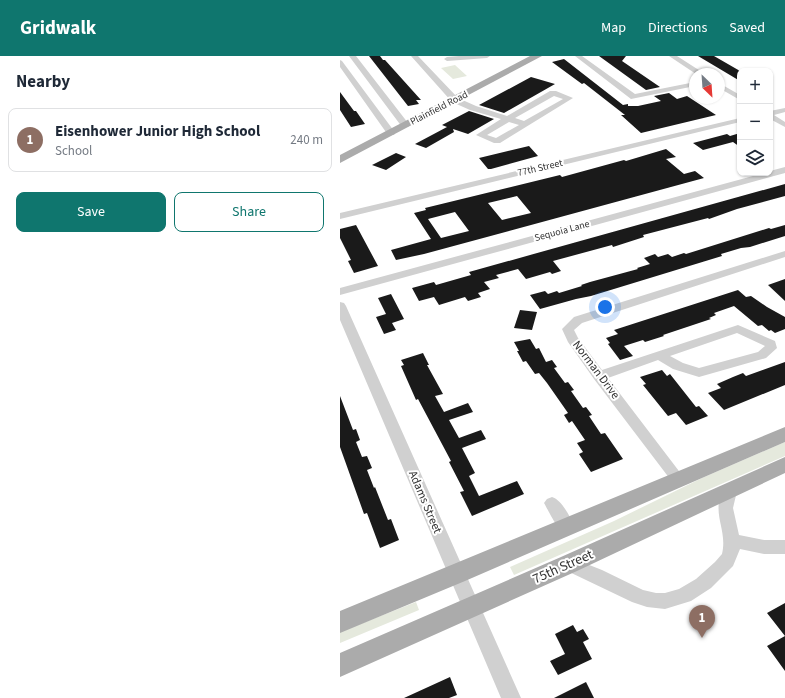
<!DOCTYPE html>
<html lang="en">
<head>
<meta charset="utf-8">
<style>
  :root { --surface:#fff; --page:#f2f2f3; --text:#1f2937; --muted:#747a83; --line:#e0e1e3; --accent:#0f766e }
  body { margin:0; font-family:"Source Sans 3",sans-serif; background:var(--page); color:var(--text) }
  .controls { position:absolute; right:12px; top:12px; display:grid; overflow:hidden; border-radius:8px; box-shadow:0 1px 3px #0004 }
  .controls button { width:36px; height:36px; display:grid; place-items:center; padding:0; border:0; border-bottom:1px solid var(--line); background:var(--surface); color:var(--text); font:20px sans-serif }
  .compass { position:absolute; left:349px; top:12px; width:36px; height:36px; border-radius:50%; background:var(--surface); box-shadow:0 1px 3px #0004; rotate:155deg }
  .you { position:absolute; left:265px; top:251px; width:14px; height:14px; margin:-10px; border:3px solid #fff; border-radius:50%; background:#1a73e8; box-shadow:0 0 0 6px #1a73e833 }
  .badge { display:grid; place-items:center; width:26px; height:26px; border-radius:50%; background:var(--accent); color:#fff; font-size:13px; font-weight:700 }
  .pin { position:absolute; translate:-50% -33px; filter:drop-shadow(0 1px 2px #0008) }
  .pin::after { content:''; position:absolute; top:21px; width:14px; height:12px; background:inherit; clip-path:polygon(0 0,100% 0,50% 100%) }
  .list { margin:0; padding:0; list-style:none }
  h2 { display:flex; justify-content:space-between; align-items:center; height:52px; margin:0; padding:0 16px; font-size:17px }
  h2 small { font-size:13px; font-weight:400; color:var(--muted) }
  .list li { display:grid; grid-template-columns:26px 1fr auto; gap:12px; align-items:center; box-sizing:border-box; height:64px; margin:0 8px 8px; padding:0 8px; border:1px solid var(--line); border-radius:8px }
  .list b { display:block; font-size:15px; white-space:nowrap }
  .list p { margin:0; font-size:13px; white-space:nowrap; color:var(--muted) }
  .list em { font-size:13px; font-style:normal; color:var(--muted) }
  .actions { display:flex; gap:8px; padding:12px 16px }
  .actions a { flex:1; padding:9px 0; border:1px solid var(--accent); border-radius:8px; text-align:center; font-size:14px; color:var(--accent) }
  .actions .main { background:var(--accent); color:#fff }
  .icon { flex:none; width:22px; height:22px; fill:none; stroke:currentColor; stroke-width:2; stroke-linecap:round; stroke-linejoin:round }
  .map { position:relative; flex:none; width:445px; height:642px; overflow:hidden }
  header { display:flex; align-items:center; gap:24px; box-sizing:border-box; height:56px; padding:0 20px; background:var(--accent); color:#fff }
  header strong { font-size:19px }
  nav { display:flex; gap:22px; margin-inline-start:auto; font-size:14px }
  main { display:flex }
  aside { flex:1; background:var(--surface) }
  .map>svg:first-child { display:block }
  .green { fill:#e5e9dd }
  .building { fill:#1a1a1a; fill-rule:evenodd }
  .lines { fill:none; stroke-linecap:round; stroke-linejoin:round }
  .minor { fill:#d0d0d0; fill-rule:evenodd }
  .major { fill:#ababab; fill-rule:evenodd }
  .labels { text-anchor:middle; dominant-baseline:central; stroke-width:4; stroke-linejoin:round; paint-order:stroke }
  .far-street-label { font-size:10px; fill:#333; stroke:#fff }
  .street-label { font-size:12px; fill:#333; stroke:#fff }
  .near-street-label { font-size:14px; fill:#333; stroke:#fff }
</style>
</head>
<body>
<header>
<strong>Gridwalk</strong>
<nav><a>Map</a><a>Directions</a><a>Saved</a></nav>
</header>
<main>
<aside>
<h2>Nearby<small></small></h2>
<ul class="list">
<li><span class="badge" style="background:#8d6e63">1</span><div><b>Eisenhower Junior High School</b><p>School</p></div><em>240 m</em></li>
</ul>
<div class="actions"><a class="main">Save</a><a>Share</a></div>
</aside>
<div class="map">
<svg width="445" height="642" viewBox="0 0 445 642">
  <rect width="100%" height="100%" fill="#fff"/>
  <path class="green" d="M115,9L127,20L113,23L101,12Z
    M445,386V400L174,519L170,511L274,465L362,422Z
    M76,546L79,554L0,587V576Z"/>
  <path class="building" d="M29,0H40L43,4H45L81,44H76L79,48L68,50Z
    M259,0H286L282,5L320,31L306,34Z
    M358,0H374L400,15V25Z
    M224,3L283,49L288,48V50H298L321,45L314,40L329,37L337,43L347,40L376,59L301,77L281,59H285L244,27L242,28L212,6Z
    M191,21L215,28L164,57L139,49Z
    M0,36L14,55H16L25,68L11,71L0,54Z
    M129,55L154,63L128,78L113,73L114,76L86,92L75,88L107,71L102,69Z
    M400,77V91L393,86L363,94L353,87L387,78L390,80Z
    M189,90L198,100L151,113H148L139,102Z
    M326,93L336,101L326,103L344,118L355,115L364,122L84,198L56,204L51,194L91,183L74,157L86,154L85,152L220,119L222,121L284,104L286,105ZM177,140L191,157L162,164L148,147ZM115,156L129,175L101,182L88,163Z
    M56,97L66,101L46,114L32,109Z
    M445,128V140L397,153L369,163L368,162L303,179L304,181L273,191L272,189L213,205L221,215L212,218L210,216L186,223L178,213L156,219L159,222L144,226L150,233L138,237L141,241L128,245L125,241L99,249L94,241L79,245L72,232L94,226L96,229L131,219L129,216Z
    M16,169L38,210L14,217L8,205L11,204L0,182V173Z
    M445,169V180L410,191L401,192L381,198L382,200L251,240L236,243L200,253L190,239L205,235L208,238L217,235L219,237L242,230L241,229L250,226L298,213L297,212L310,208L304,202L315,198L318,201L328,198L332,201L344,197L346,198L429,172L431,173Z
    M445,223V245L428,229Z
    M398,234L406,241L411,240L427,251L445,261V273L435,277L431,274L429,275L422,269L418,270L394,250L374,257L376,259L369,262L371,263L323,279L324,280L305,286L303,284L284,290L293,300L280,304L268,288L270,287L266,282L278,278L274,274Z
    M51,238L64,263L52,267L56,274L44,278L36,261L46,258L38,242Z
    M180,254L197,256L192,274L174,272Z
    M190,283L196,293L199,292L206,306L212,304L217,311L214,312L225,327L228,326L234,334L231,335L243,352L246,351L252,359L249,360L261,378L265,377L283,403L251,416L239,398L243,396L237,387L245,384L232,365L229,367L224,359L228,357L207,327L199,317L195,318L186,305L183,306L177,295H179L174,286Z
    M83,297L89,309H87L103,338L95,340L104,356L128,347L133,356L109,364L119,382L141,374L146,383L122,392L135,417L129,420L139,440L177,425L184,438L132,460L120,436L124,435L109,406L111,405L78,343L76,344L61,310L64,309L61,304Z
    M445,306V329L384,354L368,337L381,332L377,328L393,321L403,317L406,320Z
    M322,314L327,320L330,318L356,351L359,350L368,360L346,369L336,357L328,360L303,329L306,328L300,321Z
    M0,340L13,374L16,373L20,384L16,386L22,401L27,400L32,412L27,414L34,432L35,431L48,464L51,463L59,484L40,492L27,457L24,458L0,391Z
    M445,547V615L427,590L445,580L427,557Z
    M233,569L237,576L243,573L249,583L243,586L252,603L218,619L210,605L225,598L215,578Z
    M110,621L117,639L109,642H64Z
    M246,626L254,642H214Z"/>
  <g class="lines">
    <path class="minor" d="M9,0H16L68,67L69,69L68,71H62Z
      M71,0H78L118,42L136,50L167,60L210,35H216L233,42L160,87H154L136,79L161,63L130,54L112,46ZM214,40L223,43L184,65L175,62ZM169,66L179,69L156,82L147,79Z
      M119,0H150L147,2L107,5L104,3L107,1Z
      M235,0H242L295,38L355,26V30L291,43Z
      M329,0H337L365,18H356Z
      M0,4L2,5L54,75L55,77L54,79H48L0,11Z
      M379,27L400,39V44L379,32Z
      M445,52V56L434,59L445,66V71L430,63V55Z
      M400,62V66L0,163V157Z
      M445,111V117L0,239V232L424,117H430V115Z
      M445,195V201L242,267L234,274L238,282L262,314L398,269L435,285L437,292L426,302L359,321L333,313L318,304L268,322L345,423L343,427L338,429L333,427L254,323L228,286L222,273L234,261ZM397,277L425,290L418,296L359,312L343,307L330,300Z
      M0,246L4,247L6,250L181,642H161L0,264Z
      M389,429L394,431L397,435L393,452L399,479L424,484H445V498H424L400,493L393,510L371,532L351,545L325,553L307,551L292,546L223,513L221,508L223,503L229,501L262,514L303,534L316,537H325L339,533L356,523L375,506L382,498C388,472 370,458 384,431Z
      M212,441C222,444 230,461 235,471L233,476C231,476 228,478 226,478C219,477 208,454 204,447L207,443Z"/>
    <path class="major" d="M190,0H202L0,107V99Z
      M445,371V386L125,525L0,577V555Z
      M445,401V417L237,515L0,621V597L221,501Z"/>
  </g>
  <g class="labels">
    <g class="far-street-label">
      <text transform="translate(99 52) rotate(-27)">Plainfield Road</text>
      <text transform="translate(200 112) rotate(-13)">77th Street</text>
      <text transform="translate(222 175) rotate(-15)">Sequoia Lane</text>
    </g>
    <g class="street-label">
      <text transform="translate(256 314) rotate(53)">Norman Drive</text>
      <text transform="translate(85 446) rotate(67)">Adams Street</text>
    </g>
    <g class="near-street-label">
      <text transform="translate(223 511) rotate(-24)">75th Street</text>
    </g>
  </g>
</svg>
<div class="controls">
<button>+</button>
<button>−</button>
<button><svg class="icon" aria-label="layers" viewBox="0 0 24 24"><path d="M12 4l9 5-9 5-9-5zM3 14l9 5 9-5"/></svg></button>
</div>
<svg class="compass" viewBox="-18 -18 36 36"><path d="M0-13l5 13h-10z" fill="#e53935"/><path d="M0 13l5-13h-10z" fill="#747a83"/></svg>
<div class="you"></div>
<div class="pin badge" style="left:362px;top:582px;background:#8d6e63">1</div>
</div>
</main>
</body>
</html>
